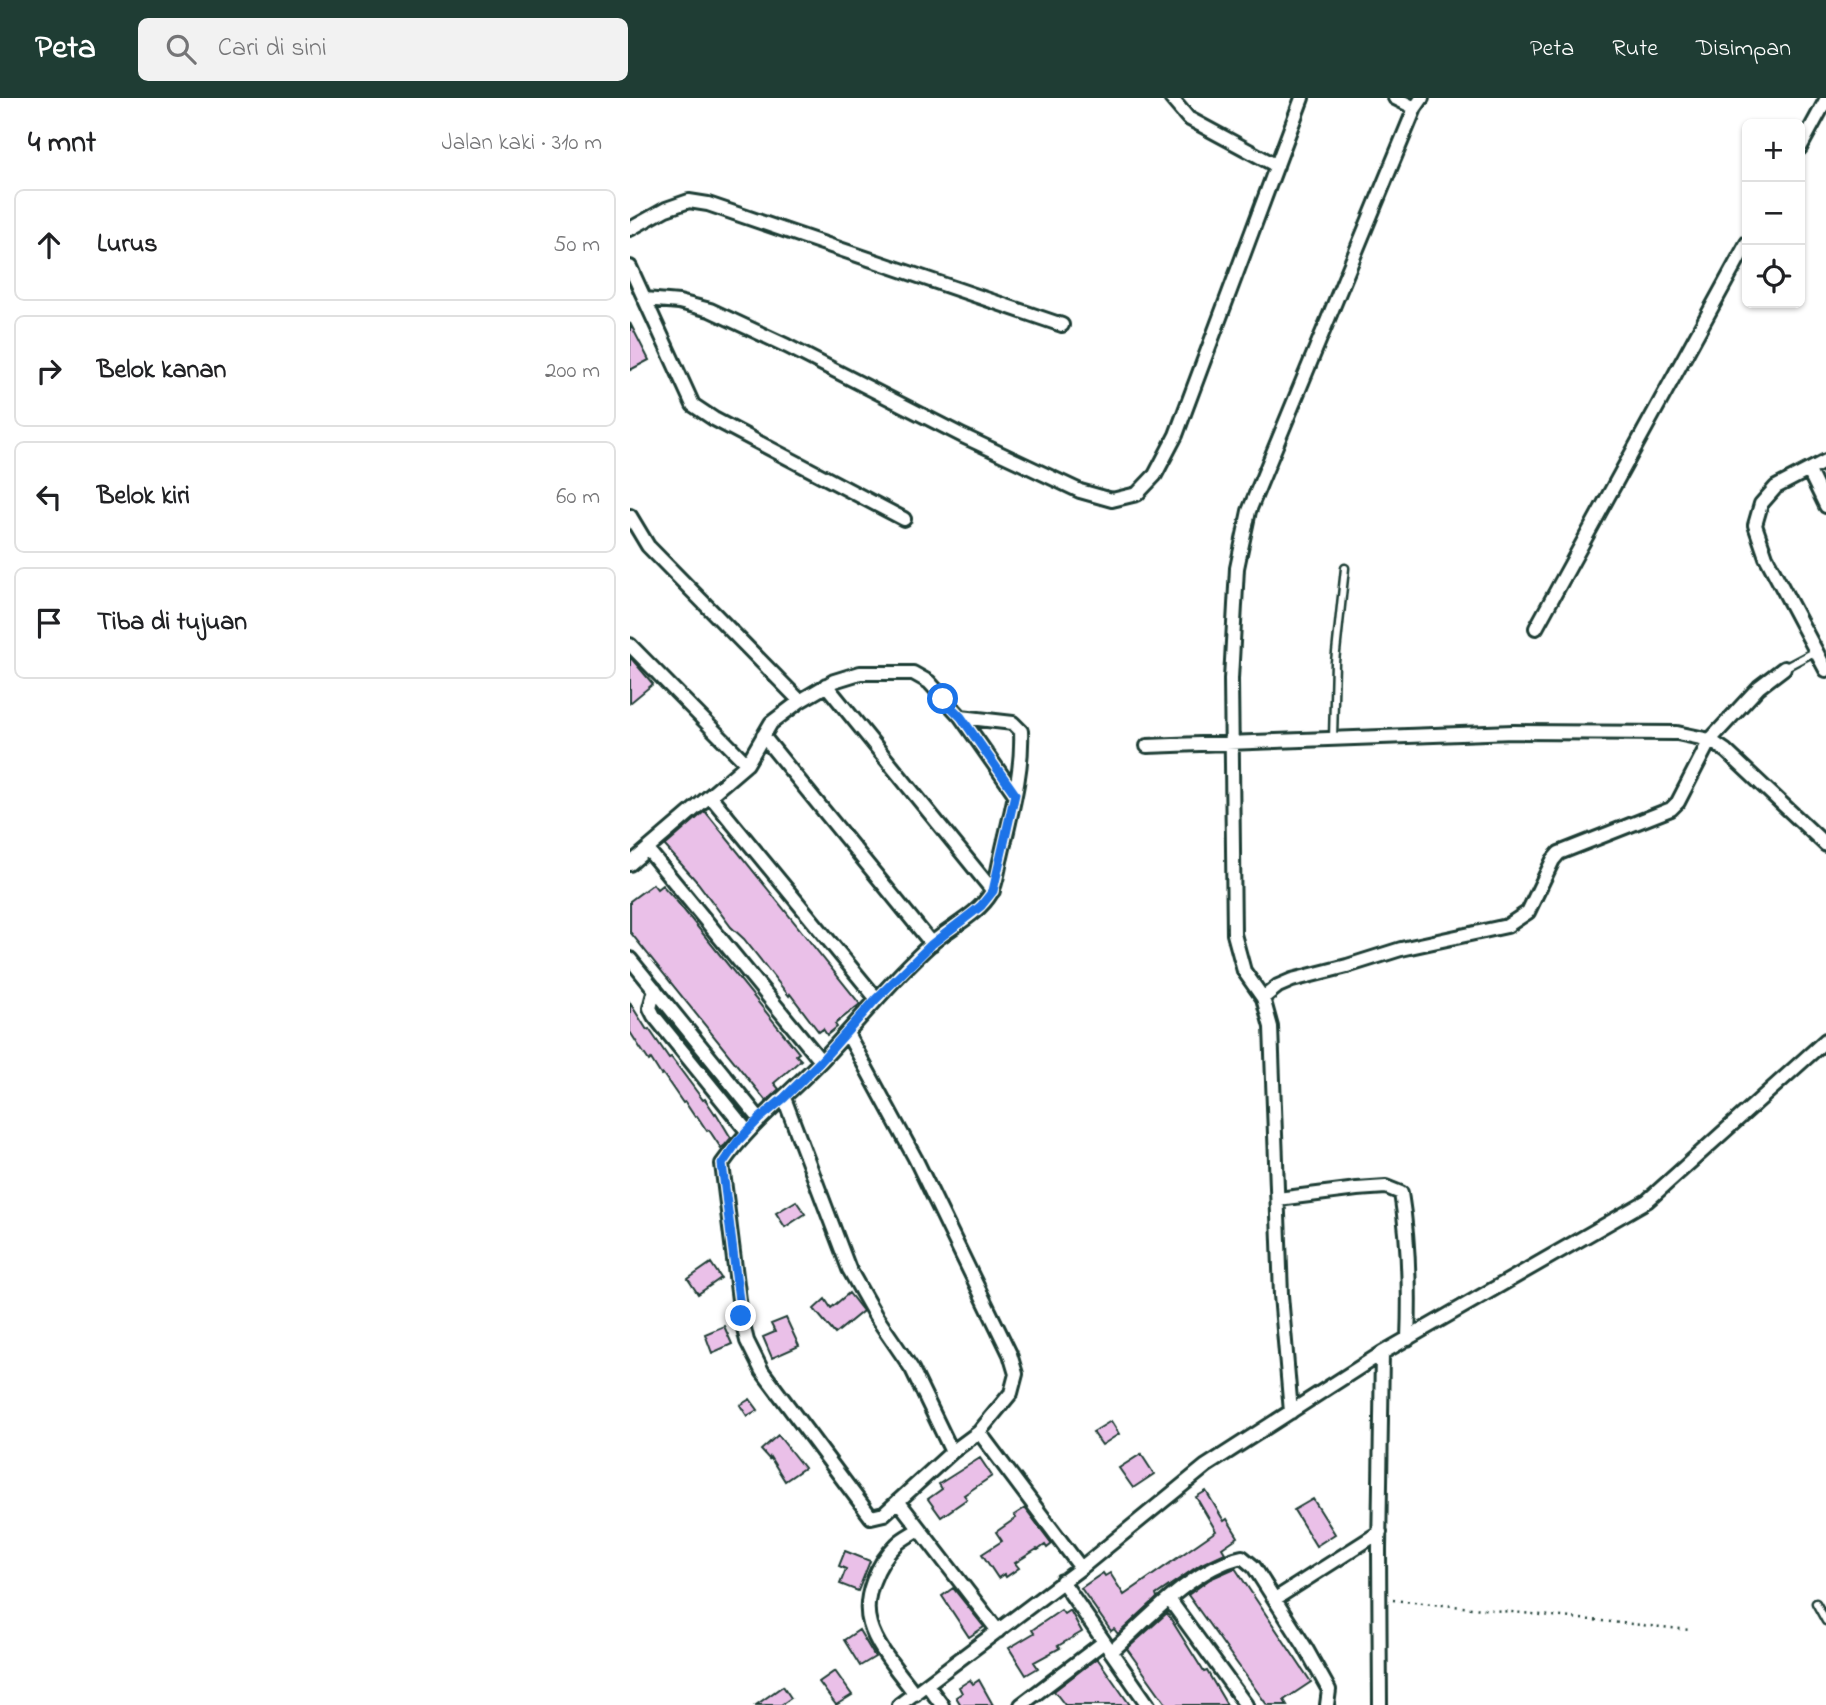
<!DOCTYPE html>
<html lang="id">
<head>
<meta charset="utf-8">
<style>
  :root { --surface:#fff; --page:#f2f2f2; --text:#202124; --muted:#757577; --line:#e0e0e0; --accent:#1f3d34 }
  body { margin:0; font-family:"Indie Flower",sans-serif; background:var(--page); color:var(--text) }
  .controls { position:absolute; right:21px; top:21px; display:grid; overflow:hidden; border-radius:10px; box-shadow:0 2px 5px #0004 }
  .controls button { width:63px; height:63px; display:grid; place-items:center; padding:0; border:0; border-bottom:2px solid var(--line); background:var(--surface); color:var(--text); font:35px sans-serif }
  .stop { position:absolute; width:21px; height:21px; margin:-16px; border:5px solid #1a73e8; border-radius:50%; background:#fff }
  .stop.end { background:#1a73e8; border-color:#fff; box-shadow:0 2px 7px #0008 }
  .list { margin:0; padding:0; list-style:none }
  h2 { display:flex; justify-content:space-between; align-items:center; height:91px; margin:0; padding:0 28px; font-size:30px }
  h2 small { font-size:23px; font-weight:400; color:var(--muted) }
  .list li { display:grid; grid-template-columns:46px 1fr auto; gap:21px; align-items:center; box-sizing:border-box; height:112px; margin:0 14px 14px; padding:0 14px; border:2px solid var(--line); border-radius:10px }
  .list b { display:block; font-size:26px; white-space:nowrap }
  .list em { font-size:23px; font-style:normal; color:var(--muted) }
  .icon { flex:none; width:38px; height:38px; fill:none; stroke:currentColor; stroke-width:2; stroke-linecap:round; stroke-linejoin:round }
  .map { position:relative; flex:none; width:1196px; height:1607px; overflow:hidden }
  header { display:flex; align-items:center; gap:42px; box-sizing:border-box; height:98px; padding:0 35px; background:var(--accent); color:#fff }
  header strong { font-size:33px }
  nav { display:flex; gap:38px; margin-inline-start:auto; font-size:24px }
  .search { width:490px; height:63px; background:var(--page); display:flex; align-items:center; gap:18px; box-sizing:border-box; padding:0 24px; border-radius:10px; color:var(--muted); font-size:26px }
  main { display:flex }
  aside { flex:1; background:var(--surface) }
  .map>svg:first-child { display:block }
  .building { fill:#eac0e8; stroke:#1f3d34; stroke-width:2 }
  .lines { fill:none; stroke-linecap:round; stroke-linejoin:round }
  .service-casing { stroke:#1f3d34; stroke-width:11 }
  .minor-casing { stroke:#1f3d34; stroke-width:18 }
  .path { stroke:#1f3d34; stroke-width:2.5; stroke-dasharray:2 5; stroke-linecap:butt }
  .service { stroke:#fff; stroke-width:6 }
  .minor { stroke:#fff; stroke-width:12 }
  .route { stroke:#1a73e8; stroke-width:9 }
</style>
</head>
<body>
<header>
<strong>Peta</strong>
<div class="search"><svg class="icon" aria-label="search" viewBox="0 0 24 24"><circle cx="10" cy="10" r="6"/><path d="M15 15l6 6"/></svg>Cari di sini</div>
<nav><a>Peta</a><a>Rute</a><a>Disimpan</a></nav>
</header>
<main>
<aside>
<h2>4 mnt<small>Jalan kaki · 310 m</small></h2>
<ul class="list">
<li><svg class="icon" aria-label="ahead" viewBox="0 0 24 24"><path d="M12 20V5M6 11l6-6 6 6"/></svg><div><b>Lurus</b></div><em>50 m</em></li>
<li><svg class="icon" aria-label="right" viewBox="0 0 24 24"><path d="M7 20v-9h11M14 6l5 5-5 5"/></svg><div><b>Belok kanan</b></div><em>200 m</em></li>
<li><svg class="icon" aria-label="left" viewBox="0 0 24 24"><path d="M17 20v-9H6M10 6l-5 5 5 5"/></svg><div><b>Belok kiri</b></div><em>60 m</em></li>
<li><svg class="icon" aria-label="arrive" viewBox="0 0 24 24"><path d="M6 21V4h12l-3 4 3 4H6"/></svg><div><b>Tiba di tujuan</b></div></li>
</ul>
</aside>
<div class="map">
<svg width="1196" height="1607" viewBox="0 0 1196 1607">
  <rect width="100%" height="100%" fill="#fff"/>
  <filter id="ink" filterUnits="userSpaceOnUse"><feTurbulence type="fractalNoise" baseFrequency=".0143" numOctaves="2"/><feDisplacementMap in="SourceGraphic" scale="14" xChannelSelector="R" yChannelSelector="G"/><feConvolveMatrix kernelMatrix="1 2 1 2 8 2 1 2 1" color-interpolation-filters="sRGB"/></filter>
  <g filter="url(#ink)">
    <path class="building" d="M0,225L19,262L0,272Z
      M0,559L23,586L0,605Z
      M75,713L230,906L205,926L207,929L197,937L193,931L189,934L160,896L159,898L114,841L101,829L68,785L35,748Z
      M23,786L27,791L32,787L45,801L169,955L166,957L171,962L144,985L149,991L136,1003L0,834V803Z
      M0,905L17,932L19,931L39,960L41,959L73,1002L75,1001L85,1016L86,1015L101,1040L95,1047L91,1050L79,1032L77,1033L67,1018L65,1019L55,1004L53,1005L33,976L31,977L21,961L19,963L9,948L0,934Z
      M166,1103L175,1116L155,1129L146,1115Z
      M81,1165L91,1180L68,1196L58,1181Z
      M219,1195L233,1213L205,1236L184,1211L195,1201L201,1210Z
      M156,1220L169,1248L142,1260L133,1239L145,1234L141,1226Z
      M94,1228L102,1246L82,1255L75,1236Z
      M120,1301L128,1312L117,1318L110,1307Z
      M481,1323L489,1336L472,1347L463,1334Z
      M148,1337L174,1370L155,1383L140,1359L139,1361L131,1352Z
      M511,1356L524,1376L503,1390L489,1370Z
      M350,1360L362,1378L334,1397L337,1401L311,1419L298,1401L312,1391L309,1386Z
      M576,1393L594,1423L597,1421L608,1439L592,1450L595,1455L571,1466L526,1497L527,1500L488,1536L484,1531L481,1533L451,1490L473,1475L475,1478L480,1475L494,1497L586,1433L566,1399Z
      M683,1401L705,1436L686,1448L664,1412Z
      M395,1410L422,1446L417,1450L415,1447L408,1452L407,1451L385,1465L389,1470L376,1479L374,1476L368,1480L352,1456L372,1443L366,1434L386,1420L384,1417Z
      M215,1453L240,1463L228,1493L210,1486L216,1471L209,1468Z
      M605,1470L681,1584L654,1602L657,1607H637L558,1497L580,1481Z
      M323,1490L354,1529L339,1539L312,1498Z
      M431,1512L434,1516L440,1512L452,1534L428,1548L430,1550L404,1564L408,1570L396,1577L379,1550L404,1535L402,1532Z
      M537,1515L574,1574L577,1573L597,1607H537L497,1551Z
      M229,1532L245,1559L230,1568L214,1542Z
      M467,1560L486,1587L500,1607H435L424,1593Z
      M205,1573L222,1597L206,1607L189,1584Z
      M340,1582L343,1586L349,1582L363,1607H331L326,1599L332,1595L329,1589Z
      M153,1588L161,1600L151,1607H126Z"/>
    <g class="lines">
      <g class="service-casing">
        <path id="service" d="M1154,570L1186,553
          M703,640L705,564L715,470
          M1186,1505L1196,1523"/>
      </g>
      <g class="minor-casing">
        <path id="minor" d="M541,0L558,20L647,68
          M765,0L785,10
          M1170,50L1196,2
          M0,131L36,111L59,103L78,106L432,227
          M0,169L63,307L84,321L274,421
          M15,201L49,204L80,212L157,248L333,338L450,393L482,402L507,396L525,377L546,337L672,0
          M1196,363L1146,389L1131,406L1125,427L1136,459L1196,572
          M1179,373L1196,408
          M0,418L18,448L170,603
          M906,530L1117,145
          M0,547L117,666
          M196,587L363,793
          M331,619L385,696
          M133,638L302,846
          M517,648L883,634L1047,635L1080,642L1096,653L1196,747
          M81,699L246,900
          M18,752L191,963
          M0,766L117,666L141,625L170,603L204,583L230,575H283L299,584L331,619L383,625L391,633C393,675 380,718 371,759C368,770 367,785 361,795C348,817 320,829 301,846C261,882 228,924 191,963C157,998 120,1026 92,1066L111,1218L117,1243L132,1273L241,1419L254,1416L322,1354L349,1334L381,1295L386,1276L380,1256L285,1060L217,935
          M0,861L129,1020
          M25,891L20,910L24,918L117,1033
          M633,900L648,888L662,882L717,868L771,851L877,828L898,814L923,762L929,755L1041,711L1048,704L1080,642L1129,589L1154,570
          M154,1000L219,1171L245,1217L282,1271L322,1354
          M648,1101L727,1091L756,1089L771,1095C779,1144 780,1191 778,1241
          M661,1314L651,1197L641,929L633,900L614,873L604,836L601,581L607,470L619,413L785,10L792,0
          M349,1334L451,1470
          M268,1403L368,1533
          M432,1483L518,1607
          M539,1501L616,1607
          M645,1501L750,1434
          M481,1554C518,1521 563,1470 612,1459L624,1469L675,1549L699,1592L697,1607
          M297,1587L312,1607
          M285,1596C270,1575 247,1551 240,1526C232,1500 247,1465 267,1446C273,1440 282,1436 289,1431
          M269,1607L451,1470L576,1368L752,1255L1017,1103L1196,942
          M391,1607L474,1544
          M750,1607L749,1452L752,1255"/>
      </g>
      <path class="path" d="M763,1502L1061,1532"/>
      <use href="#service" class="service"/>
      <use href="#minor" class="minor"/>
    </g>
  </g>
  <g class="lines" filter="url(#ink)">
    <path class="route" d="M111,1218L92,1066L108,1043L130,1020L154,1000L191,963L246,901L302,846L351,808L363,793L385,696L331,619L313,601"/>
  </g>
</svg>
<div class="controls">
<button>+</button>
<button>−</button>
<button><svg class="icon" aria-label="locate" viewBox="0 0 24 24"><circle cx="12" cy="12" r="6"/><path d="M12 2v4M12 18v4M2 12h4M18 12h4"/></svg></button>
</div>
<div class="stop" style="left:313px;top:601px"></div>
<div class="stop end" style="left:111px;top:1218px"></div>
</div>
</main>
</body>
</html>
